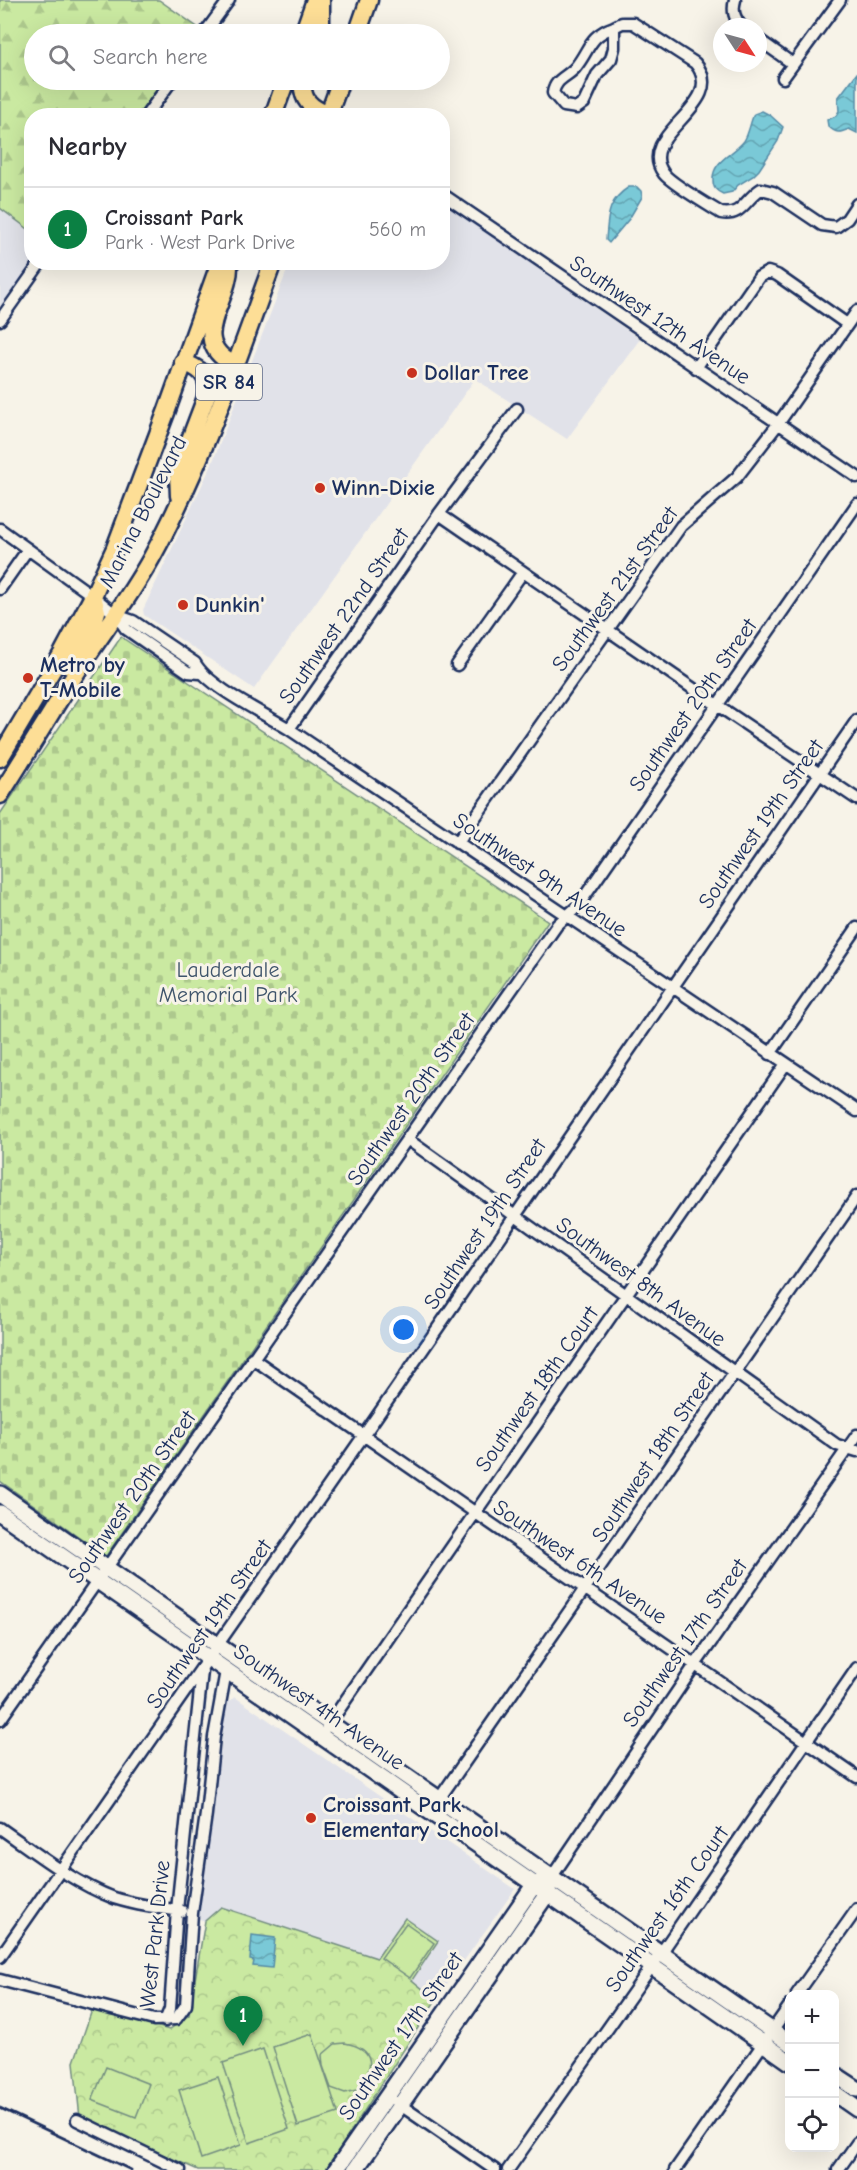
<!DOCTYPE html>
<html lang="en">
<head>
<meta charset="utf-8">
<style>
  :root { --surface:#fff; --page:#f7f7f7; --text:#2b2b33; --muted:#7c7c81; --line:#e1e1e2; --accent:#0b8043 }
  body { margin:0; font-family:"Comic Neue",sans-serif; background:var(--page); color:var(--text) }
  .controls { position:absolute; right:18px; bottom:18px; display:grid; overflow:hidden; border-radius:12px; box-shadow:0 6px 24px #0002 }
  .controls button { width:54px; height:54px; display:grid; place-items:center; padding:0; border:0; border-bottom:2px solid var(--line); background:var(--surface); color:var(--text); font:30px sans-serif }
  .compass { position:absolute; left:713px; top:18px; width:54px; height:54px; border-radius:50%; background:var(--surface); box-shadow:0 6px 24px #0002; rotate:126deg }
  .you { position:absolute; left:404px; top:1330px; width:21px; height:21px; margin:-15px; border:4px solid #fff; border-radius:50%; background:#1a73e8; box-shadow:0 0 0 9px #1a73e833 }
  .badge { display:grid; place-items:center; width:39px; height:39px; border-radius:50%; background:var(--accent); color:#fff; font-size:20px; font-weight:700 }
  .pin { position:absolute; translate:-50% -50px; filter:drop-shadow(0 2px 3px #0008) }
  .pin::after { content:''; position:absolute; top:32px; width:21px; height:18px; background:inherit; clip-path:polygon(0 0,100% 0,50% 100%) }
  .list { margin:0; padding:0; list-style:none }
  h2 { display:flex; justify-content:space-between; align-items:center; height:78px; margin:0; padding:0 24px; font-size:26px }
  h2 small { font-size:20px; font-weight:400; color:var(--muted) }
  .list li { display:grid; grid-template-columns:39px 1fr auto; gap:18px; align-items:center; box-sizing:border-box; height:84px; padding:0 24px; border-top:2px solid var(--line) }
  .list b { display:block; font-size:22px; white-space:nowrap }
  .list p { margin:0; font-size:20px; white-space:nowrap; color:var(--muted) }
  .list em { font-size:20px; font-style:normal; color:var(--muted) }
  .icon { flex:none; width:33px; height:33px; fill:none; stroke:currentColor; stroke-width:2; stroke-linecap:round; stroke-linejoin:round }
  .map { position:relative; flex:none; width:857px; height:2170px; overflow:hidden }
  .search { position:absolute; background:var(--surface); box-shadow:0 6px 24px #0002; left:24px; top:24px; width:426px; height:66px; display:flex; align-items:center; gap:15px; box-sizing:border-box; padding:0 21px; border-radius:33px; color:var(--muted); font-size:22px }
  .panel { position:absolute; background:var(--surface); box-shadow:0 6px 24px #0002; left:24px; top:108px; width:426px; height:162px; border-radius:24px }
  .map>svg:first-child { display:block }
  .built { fill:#e1e2e9 }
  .forest { fill:url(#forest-firs); stroke:#728c80; stroke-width:1.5 }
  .cemetery { fill:url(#cemetery-stones); stroke:#728c80; stroke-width:1.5 }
  .park { fill:url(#park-crowns); stroke:#728c80; stroke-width:1.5 }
  .pitch { fill:#cae9a1; stroke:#728c80; stroke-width:1.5 }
  .water { fill:url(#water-waves); stroke:#548ba7; stroke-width:1.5 }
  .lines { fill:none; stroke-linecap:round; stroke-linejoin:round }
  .minor-casing { stroke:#1b2f5e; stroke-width:15 }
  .secondary-casing { stroke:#1b2f5e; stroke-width:20 }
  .primary-casing { stroke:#1b2f5e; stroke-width:21 }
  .minor { stroke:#f7f3e8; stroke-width:10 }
  .secondary { stroke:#f7f3e8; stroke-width:15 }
  .primary { stroke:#fdde96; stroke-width:16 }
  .rail { stroke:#1b2f5e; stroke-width:3 }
  .poi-dot { fill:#c8321e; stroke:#f7f3e8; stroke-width:2 }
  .labels { text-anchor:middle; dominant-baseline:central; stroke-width:6; stroke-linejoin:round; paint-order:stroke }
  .shield { fill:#f7f3e8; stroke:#5d6a87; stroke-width:1.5 }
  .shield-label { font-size:21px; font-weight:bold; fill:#1b2f5e }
  .street-label { font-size:22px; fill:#1b2f5e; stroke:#f7f3e8 }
  .poi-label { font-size:22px; font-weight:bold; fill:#1b2f5e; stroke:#f7f3e8; text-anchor:start }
  .park-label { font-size:22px; fill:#3e546b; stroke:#f7f3e8 }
</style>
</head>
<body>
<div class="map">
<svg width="857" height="2170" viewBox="0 0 857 2170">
  <defs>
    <pattern id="forest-firs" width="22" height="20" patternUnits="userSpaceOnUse" patternTransform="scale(1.5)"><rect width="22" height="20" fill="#cae9a1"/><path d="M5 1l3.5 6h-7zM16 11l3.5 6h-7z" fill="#adc88d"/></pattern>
    <pattern id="cemetery-stones" width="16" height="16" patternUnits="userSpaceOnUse" patternTransform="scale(1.5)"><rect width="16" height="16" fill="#cae9a1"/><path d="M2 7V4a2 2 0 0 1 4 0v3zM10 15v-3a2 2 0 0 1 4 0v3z" fill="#adc88d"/></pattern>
    <pattern id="park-crowns" width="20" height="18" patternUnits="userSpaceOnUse" patternTransform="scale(1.5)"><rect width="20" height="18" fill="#cae9a1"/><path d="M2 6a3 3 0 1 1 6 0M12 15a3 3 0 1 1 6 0" fill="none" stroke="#adc88d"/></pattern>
    <pattern id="water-waves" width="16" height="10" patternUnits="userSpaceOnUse" patternTransform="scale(1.5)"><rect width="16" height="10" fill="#7ac9d7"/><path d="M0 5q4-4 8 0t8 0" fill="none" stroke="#63a4b2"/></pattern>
  </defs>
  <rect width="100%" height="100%" fill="#f7f3e8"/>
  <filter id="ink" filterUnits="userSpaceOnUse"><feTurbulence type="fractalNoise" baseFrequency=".0167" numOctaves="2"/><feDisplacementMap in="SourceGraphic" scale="12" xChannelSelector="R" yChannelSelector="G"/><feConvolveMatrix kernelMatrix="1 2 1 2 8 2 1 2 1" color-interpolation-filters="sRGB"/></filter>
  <g filter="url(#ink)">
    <path class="built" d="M443,203L640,339L567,439L475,379L254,689L144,615L143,610L211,466L290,263L442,262Z
      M0,208L31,231L32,263L0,307Z
      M235,1697L515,1889L436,2000L411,1980L405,1919L377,1958L221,1907L205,1921L197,1918L227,1703Z"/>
    <path class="forest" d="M0,0H159L200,29L196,34H34V80H164L138,115L32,116L31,231L0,208Z"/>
    <path class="cemetery" d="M121,637L548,921L106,1556L0,1481V814Z"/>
    <path class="park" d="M221,1907L377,1958L405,1918L438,1941L412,1980L436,2000L326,2170H198L80,2118L74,2062L93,2007L169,2030L189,2015L205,1921Z"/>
    <path class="pitch" d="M406,1923L434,1943L410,1978L381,1958Z
      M312,2034L338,2113L298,2126L273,2047Z
      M345,2043C377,2049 373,2067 360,2089L345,2093L331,2088L323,2066L322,2055L335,2044Z
      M263,2049L289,2129L249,2143L223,2063Z
      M106,2067L149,2084L136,2117L92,2100Z
      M218,2077L241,2145L201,2159L179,2090Z"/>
    <path class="water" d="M857,73V133L849,129C840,133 836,134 828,126L827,120L836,116L839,111L838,98Z
      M762,111L770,115L783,127L778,141L759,170L753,176L738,185L732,192L723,194C716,191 713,188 713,180C712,161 734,154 744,141C749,133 750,123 754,114Z
      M629,187H637L641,191L642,197L629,219L609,243L606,240C608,216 607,201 629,187Z
      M252,1935L275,1938L272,1968L253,1966L254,1961L250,1960Z"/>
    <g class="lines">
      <g class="minor-casing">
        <path id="minor" d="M735,0C732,11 734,18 742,27
          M614,27L622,23H633L695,63C731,105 633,134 664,174C672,184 708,205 721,213C742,217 745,199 761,189L773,192L822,225L836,227L847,219L857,204
          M614,27V48L611,59L597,75L584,103L577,108L564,106L553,93C555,79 567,77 575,68C590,50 588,36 614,27Z
          M204,34L229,0
          M758,39L793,64
          M783,78L840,0
          M146,116L172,80
          M442,194L857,477
          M0,320L41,262
          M696,368L759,277L768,272L777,275L847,324
          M439,514L717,705L857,799
          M0,529L93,596L116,615L126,629L188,672L200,673
          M0,589L28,549
          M116,615L133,621L195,663C208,687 265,714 289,729L857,1111
          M457,665L523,572
          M289,729L439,514L517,409
          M457,843L681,526L737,477L778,424L857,311
          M770,1054L857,928
          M407,1139L837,1445L857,1451
          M252,1358L857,1777
          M0,1720L557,925L578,906L857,504
          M327,1727L785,1065
          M439,1799L857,1196
          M0,1828C36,1853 72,1882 114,1898C136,1905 159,1908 182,1911
          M551,1878L695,1665L857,1435
          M0,1957L364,1435L857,720
          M0,1980L154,2020L176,2019L186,2005L192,1913L206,1814L214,1737L226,1671
          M797,1994L857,1909
          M165,2021L170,2009L177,1910L202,1671
          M396,2102L495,2170
          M77,2120L180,2170
          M508,2170L661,1953L857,1668
          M675,2170L790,2005
          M838,2170L857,2143"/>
      </g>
      <g class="secondary-casing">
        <path id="secondary" d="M0,1494L790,2043
          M0,1513L790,2062
          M834,2074L857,2089
          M834,2093L857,2109
          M336,2170L534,1885L543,1881
          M355,2170L547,1894L549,1885"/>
      </g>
      <g class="primary-casing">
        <path id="primary" d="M303,34L315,0
          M317,34L321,24V0
          M357,34L369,0
          M303,80C301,100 310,107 328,115
          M273,116L286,80
          M328,116L341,80
          M229,262C232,301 184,340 235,365
          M179,496L178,471L208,392C208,374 199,368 183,362
          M69,666L95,618L97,612L93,596
          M0,758L63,652L93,596L115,548L167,410L220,262
          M0,795C28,752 54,707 82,664C106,628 131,595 152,557C202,465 237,361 273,262"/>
      </g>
      <use href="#minor" class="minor"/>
      <use href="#secondary" class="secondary"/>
      <use href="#primary" class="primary"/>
      <path class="rail" d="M0,2108L131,2170"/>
    </g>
  </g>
  <g class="poi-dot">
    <circle cx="412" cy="373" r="6"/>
    <circle cx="320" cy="488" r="6"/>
    <circle cx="183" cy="605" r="6"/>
    <circle cx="28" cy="678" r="6"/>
    <circle cx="311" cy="1818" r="6"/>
  </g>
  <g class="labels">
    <rect class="shield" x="196" y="364" width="66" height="36" rx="4.5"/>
    <g class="shield-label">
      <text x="229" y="382">SR 84</text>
    </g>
    <g class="street-label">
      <text transform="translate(660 320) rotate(34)">Southwest 12th Avenue</text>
      <text transform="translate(143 512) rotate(-63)">Marina Boulevard</text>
      <text transform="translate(615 589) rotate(-54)">Southwest 21st Street</text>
      <text transform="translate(344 616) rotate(-55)">Southwest 22nd Street</text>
      <text transform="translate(693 705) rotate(-55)">Southwest 20th Street</text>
      <text transform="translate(761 824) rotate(-55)">Southwest 19th Street</text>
      <text transform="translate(540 875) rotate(34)">Southwest 9th Avenue</text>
      <text transform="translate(411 1099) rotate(-55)">Southwest 20th Street</text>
      <text transform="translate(485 1224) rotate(-56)">Southwest 19th Street</text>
      <text transform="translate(641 1282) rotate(36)">Southwest 8th Avenue</text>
      <text transform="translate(537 1389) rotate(-55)">Southwest 18th Court</text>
      <text transform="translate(653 1457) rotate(-56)">Southwest 18th Street</text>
      <text transform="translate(132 1497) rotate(-55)">Southwest 20th Street</text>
      <text transform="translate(580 1562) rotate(34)">Southwest 6th Avenue</text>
      <text transform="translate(209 1624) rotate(-55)">Southwest 19th Street</text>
      <text transform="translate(685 1643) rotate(-55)">Southwest 17th Street</text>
      <text transform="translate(319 1707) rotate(35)">Southwest 4th Avenue</text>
      <text transform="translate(667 1909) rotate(-55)">Southwest 16th Court</text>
      <text transform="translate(155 1934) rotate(-84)">West Park Drive</text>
      <text transform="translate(401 2036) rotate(-55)">Southwest 17th Street</text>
    </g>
    <g class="poi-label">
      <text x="424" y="373">Dollar Tree</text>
      <text x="332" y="488">Winn-Dixie</text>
      <text x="195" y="605">Dunkin'</text>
      <text x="40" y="665">Metro by<tspan x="40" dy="25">T-Mobile</tspan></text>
      <text x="323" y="1805">Croissant Park<tspan x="323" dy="25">Elementary School</tspan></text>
    </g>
    <g class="park-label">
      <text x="228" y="970">Lauderdale<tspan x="228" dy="25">Memorial Park</tspan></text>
    </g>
  </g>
</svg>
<div class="controls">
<button>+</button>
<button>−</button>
<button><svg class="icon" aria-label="locate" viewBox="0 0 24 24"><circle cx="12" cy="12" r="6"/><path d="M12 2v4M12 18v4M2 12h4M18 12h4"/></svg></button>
</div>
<svg class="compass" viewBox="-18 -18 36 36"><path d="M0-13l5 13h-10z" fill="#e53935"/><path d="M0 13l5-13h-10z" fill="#7c7c81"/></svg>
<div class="you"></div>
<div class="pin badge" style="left:243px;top:2046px">1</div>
<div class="search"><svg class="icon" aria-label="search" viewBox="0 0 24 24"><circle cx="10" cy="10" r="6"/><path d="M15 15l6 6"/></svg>Search here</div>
<section class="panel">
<h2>Nearby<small></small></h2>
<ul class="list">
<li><span class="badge">1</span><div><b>Croissant Park</b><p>Park · West Park Drive</p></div><em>560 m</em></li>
</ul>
</section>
</div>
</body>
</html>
